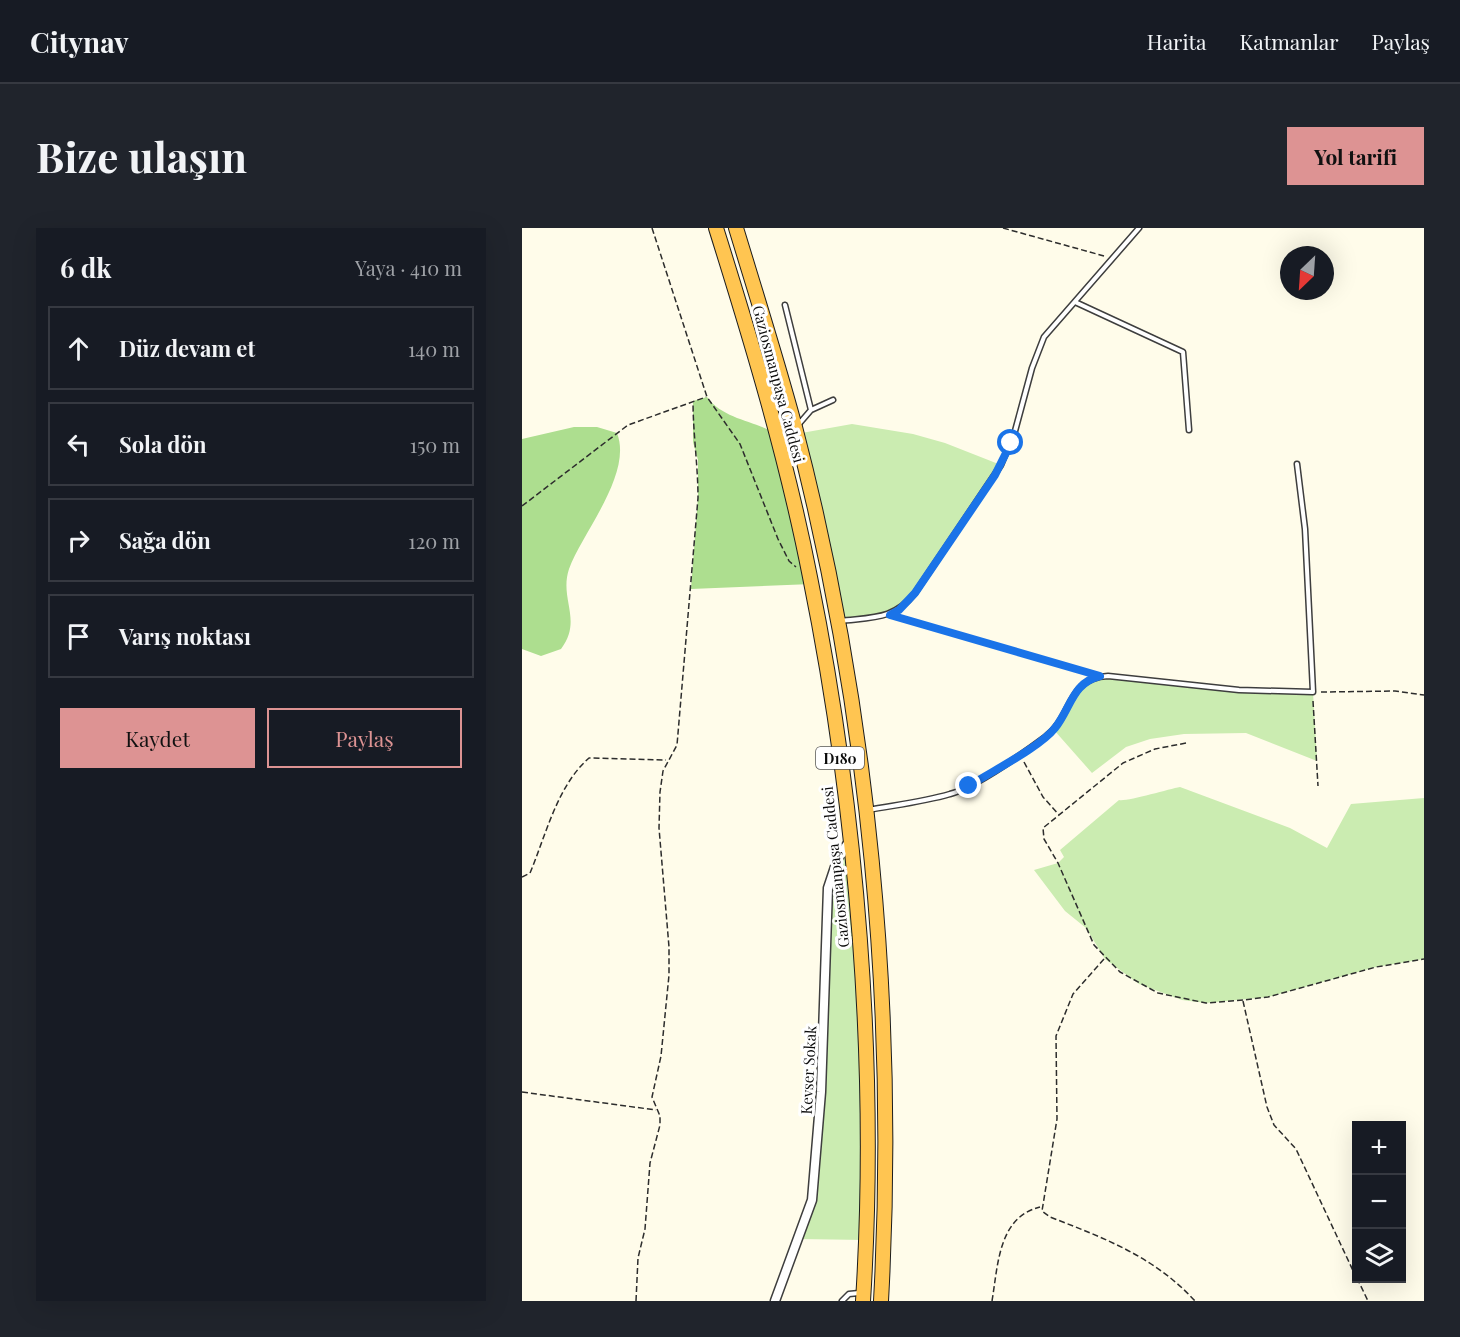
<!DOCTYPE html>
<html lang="tr">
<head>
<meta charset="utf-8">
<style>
  :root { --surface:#171b24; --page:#20242c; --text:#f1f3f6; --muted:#9ea1a6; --line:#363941; --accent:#dd9393 }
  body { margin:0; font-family:"Playfair Display",serif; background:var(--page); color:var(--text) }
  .controls { position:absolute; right:18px; bottom:18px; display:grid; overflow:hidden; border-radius:0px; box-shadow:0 6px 24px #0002 }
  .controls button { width:54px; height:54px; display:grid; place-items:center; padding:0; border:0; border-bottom:2px solid var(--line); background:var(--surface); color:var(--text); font:30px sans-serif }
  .compass { position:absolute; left:758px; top:18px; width:54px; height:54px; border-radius:50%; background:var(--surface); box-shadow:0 6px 24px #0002; rotate:205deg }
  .stop { position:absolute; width:18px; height:18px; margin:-14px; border:4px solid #1a73e8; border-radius:50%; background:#fff }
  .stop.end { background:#1a73e8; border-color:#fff; box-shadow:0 2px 6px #0008 }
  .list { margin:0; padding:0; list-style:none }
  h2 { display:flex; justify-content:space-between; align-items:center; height:78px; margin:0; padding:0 24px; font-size:26px }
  h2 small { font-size:20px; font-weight:400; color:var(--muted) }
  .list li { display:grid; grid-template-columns:39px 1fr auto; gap:18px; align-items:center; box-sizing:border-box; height:84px; margin:0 12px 12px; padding:0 12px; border:2px solid var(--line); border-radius:0px }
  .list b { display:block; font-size:22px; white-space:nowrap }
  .list em { font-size:20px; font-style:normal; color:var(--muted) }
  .actions { display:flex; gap:12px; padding:18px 24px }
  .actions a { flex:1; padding:14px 0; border:2px solid var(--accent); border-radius:0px; text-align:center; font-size:21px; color:var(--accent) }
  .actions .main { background:var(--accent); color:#111 }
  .icon { flex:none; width:33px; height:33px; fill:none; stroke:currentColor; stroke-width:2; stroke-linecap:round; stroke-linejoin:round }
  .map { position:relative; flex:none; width:902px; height:1073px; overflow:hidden; border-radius:0px }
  header { display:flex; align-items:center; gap:36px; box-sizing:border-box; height:84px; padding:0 30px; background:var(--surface); border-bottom:2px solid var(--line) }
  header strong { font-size:28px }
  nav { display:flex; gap:33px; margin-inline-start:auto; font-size:21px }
  .intro { display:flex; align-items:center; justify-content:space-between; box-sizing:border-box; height:144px; padding:0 36px }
  h1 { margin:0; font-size:42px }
  .button { padding:15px 27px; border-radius:0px; background:var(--accent); color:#111; font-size:21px; font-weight:700 }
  main { display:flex; gap:36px; padding:0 36px }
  aside { flex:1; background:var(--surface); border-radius:0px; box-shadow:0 6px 24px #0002 }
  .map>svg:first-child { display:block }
  .green { fill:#cbecb1 }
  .forest { fill:#adde8f }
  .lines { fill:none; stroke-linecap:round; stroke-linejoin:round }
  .service-casing { stroke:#3e3e3e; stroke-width:7 }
  .minor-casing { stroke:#3e3e3e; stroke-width:11 }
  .trunk-casing { stroke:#1c1c1c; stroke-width:16 }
  .path { stroke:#2d2d2d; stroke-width:1.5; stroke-dasharray:6 3; stroke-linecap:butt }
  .service { stroke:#fff; stroke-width:4 }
  .minor { stroke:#fff; stroke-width:8 }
  .trunk { stroke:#ffc551; stroke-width:14 }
  .route { stroke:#1a73e8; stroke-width:8 }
  .labels { text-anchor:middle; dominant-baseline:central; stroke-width:6; stroke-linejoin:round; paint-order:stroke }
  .shield { fill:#fff; stroke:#545454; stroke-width:1.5 }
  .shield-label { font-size:14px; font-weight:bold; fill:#0b0b0b }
  .street-label { font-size:15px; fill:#0b0b0b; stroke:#fff }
</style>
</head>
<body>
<header>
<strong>Citynav</strong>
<nav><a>Harita</a><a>Katmanlar</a><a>Paylaş</a></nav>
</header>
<div class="intro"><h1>Bize ulaşın</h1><a class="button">Yol tarifi</a></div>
<main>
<aside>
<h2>6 dk<small>Yaya · 410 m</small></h2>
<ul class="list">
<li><svg class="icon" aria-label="ahead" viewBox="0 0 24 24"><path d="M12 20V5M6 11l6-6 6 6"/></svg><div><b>Düz devam et</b></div><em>140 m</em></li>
<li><svg class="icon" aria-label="left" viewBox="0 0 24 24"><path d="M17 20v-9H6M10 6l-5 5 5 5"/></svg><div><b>Sola dön</b></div><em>150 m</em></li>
<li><svg class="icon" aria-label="right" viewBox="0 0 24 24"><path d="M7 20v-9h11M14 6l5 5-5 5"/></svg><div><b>Sağa dön</b></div><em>120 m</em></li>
<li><svg class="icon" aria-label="arrive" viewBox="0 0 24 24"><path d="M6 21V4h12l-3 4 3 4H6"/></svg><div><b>Varış noktası</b></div></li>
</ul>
<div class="actions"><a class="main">Kaydet</a><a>Paylaş</a></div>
</aside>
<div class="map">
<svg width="902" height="1073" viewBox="0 0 902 1073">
  <rect width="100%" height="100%" fill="#fffcea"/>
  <path class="green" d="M330,196L391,206L423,215L479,237L385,375L368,387L315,393L274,206Z
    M578,448L717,462L791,464L795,533L724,505L662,506L628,511L604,519L570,545L532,502L556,460Z
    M658,559L768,600L805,620L829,576L902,570V731L854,739L746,769L684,775L660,772L617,756L583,731L564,700L543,683L512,642L536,635L542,629L538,622L597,572C604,574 647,561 658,559Z
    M328,612L337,710L343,1012L278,1011L290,972L306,660Z"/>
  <path class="forest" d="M185,169C202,192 232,192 254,206L290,356L169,361L176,269V232L171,214V173Z
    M52,199H75L95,205C111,246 60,305 47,341C37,371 61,392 39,421L19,428L0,421V211Z"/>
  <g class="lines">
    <g class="service-casing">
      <path id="service" d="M553,74L661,124L667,202
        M263,77L289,182
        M276,197L289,182L311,172
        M318,393C350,389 372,392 393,365L479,237L493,203L510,140L522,109L617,0
        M346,582C373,577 401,574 428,566C455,559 500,526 523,509C551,489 544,450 586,448L717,462L791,464L783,301L775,236
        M320,1073L327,1066L337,1065"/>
    </g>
    <g class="minor-casing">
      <path id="minor" d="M253,1073L290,972L299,864L306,660L316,630L328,612"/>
    </g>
    <g class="trunk-casing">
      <path id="trunk" d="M194,0C230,115 265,231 288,349C335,581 356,837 341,1073
        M214,0C234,66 255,132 273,199C347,482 375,782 359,1073"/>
    </g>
    <path class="path" d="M130,0L185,169L218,216L256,311L267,333L274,339
      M481,0L582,28
      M0,278L106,197L184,169
      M377,389L566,445
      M799,464L873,463L902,467
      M791,473L796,558
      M664,515L633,521L601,535L521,600L522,611L536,635L572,717L598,744L636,765L684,775L721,772L746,769L854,739L902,731
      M502,534L521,569L537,587
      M0,649L8,645C24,607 35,558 67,530L144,532
      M582,731L551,766L534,808L535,891L520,983L528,989C582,1010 633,1029 673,1073
      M721,773L745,879L752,897L774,921L834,1049
      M0,864L134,882
      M835,1050L846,1073
      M114,1073L116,1030L123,1001L128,935L138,897V888L130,869L139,828L147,747V719L137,600L138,564L141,543L155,517L176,270C176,237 171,206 171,173
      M470,1073C476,1038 476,989 518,979"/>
    <use href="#service" class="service"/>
    <use href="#minor" class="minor"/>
    <use href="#trunk" class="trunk"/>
  </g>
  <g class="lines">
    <path class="route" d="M447,558C470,543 517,520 533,500C549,480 550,455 578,448L368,387L377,382L393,365L473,247L489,215"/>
  </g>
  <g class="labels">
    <rect class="shield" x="294" y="519" width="48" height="22" rx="4.5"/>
    <g class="shield-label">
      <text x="318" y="530">D180</text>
    </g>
    <g class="street-label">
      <text transform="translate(257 156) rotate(75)">Gaziosmanpaşa Caddesi</text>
      <text transform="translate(313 639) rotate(-96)">Gaziosmanpaşa Caddesi</text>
      <text transform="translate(286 842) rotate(-87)">Kevser Sokak</text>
    </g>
  </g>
</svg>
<div class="controls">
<button>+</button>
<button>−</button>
<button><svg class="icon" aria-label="layers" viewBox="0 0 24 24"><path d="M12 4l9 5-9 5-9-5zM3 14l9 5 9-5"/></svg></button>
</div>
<svg class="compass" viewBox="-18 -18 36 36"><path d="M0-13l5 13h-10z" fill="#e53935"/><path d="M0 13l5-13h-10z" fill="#9ea1a6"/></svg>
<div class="stop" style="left:489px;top:215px"></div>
<div class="stop end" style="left:447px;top:558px"></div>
</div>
</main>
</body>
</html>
